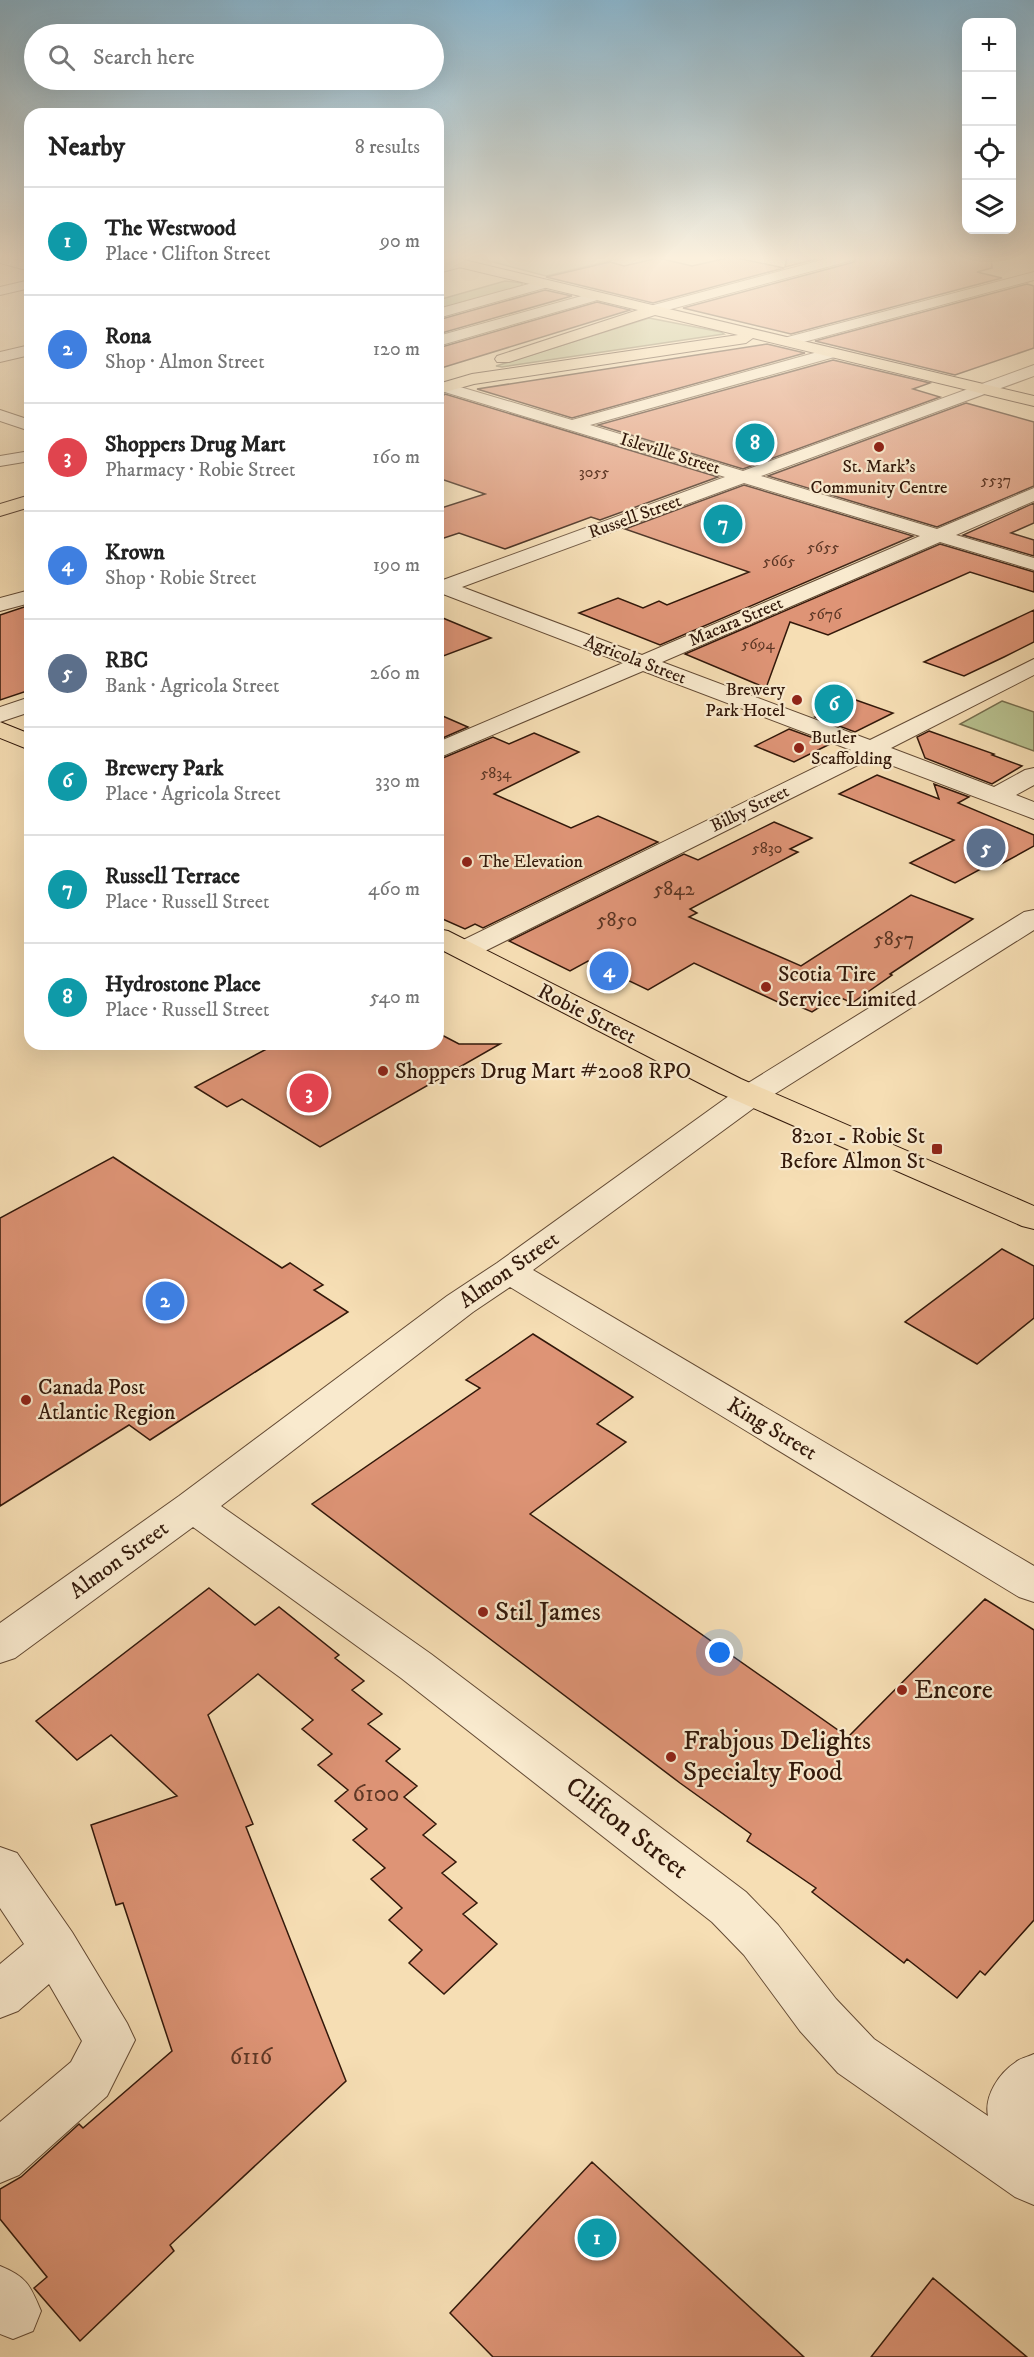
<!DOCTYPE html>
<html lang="en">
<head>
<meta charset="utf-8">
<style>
  :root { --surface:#fff; --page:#f6f6f6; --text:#222; --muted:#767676; --line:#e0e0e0; --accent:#8f2418 }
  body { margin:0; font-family:"IM FELL DW Pica",serif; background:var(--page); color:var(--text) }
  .controls { position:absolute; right:18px; top:18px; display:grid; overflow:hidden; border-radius:12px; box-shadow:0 6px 24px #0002 }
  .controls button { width:54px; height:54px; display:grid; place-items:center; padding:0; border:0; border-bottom:2px solid var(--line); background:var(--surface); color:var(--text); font:30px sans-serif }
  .you { position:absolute; left:720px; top:1653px; width:21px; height:21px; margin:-15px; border:4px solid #fff; border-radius:50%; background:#1a73e8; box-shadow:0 0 0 9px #1a73e833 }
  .badge { display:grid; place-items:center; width:39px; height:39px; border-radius:50%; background:var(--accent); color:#fff; font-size:20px; font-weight:700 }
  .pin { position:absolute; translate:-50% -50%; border:3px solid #fff; box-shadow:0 2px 6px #0006 }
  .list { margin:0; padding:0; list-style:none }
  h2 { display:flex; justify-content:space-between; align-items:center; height:78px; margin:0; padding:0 24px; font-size:26px }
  h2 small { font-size:20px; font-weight:400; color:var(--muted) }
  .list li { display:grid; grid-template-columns:39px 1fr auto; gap:18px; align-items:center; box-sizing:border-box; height:108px; padding:0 24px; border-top:2px solid var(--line) }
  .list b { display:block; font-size:22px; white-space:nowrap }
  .list p { margin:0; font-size:20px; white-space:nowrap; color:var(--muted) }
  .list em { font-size:20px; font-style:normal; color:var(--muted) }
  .icon { flex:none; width:33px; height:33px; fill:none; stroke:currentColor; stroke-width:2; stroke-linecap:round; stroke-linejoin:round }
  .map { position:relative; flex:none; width:1034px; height:2357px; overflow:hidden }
  .search { position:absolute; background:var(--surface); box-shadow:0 6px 24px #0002; left:24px; top:24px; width:420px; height:66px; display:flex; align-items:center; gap:15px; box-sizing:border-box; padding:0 21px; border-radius:33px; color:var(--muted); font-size:22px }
  .panel { position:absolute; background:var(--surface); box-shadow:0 6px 24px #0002; left:24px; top:108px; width:420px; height:942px; border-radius:18px }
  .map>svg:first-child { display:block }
  .green { fill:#b8c290; stroke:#756d4d; stroke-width:1.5 }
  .building { fill:#de9476; stroke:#32180a; stroke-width:1.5 }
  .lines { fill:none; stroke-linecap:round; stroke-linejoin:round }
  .minor-casing { stroke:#634a34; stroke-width:2 }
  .major-casing { stroke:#32180a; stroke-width:2 }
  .minor { fill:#f9eace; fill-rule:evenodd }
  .major { fill:#f6deb4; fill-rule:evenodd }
  .poi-dot { fill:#8f2418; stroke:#f9eace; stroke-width:2 }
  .labels { text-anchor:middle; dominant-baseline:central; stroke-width:4.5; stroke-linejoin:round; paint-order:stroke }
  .far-number-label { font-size:16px; fill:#5d3725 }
  .far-street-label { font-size:18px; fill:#32180a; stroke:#f9eace }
  .far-poi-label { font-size:18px; fill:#32180a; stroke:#f9eace; text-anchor:start }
  .number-label { font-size:20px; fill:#5d3725 }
  .poi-label { font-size:22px; fill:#32180a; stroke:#f9eace; text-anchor:start }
  .street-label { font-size:22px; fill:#32180a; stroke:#f9eace }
  .near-number-label { font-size:24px; fill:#5d3725 }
  .near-poi-label { font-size:27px; fill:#32180a; stroke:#f9eace; text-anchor:start }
  .near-street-label { font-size:27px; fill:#32180a; stroke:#f9eace }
</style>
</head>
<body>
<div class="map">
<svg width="1034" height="2357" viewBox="0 0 1034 2357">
  <rect width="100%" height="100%" fill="#f6deb4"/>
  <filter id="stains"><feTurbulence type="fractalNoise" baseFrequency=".00333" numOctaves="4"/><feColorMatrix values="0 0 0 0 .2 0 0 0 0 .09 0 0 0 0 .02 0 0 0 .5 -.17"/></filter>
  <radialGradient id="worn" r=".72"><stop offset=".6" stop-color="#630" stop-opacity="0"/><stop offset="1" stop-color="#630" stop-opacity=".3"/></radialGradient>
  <path class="green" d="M474,257H626L546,276Z
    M505,281L522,283V286L438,310V300Z
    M649,318L721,332L724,334L502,367L496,366Z
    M1002,701L1034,712V751L960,724Z"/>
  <path class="building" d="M732,257L784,268L653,303L546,277L610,262L624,266L658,258L692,266Z
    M787,257H825L785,267Z
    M857,257H991L992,268L977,272L1002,278L791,334L683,308L854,262Z
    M1027,284L1034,286V348L955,375L815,341Z
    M545,290L572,296L438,334V320Z
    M597,302L630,310L438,369V348Z
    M767,344L805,353L572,418L477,389Z
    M833,360L930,383L913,389L940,397L743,469L598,425Z
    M444,395L445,394L718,477L600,520L591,517L505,549L459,533L438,540V509L485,494L438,478V396Z
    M966,403L1034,422V486L937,527L768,476Z
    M744,485L913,536L660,645L579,613L618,598L643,608L659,601L667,605L749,572L625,529Z
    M1034,503V523L1011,533L1034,540V556L963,535Z
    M940,544L1034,572V592L970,572L828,635L790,622L766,688L685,654Z
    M30,605V690L0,700V615Z
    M1034,610V642L1004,657L964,676L924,662Z
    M438,616L491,638L438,658Z
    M853,699L893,713L855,732L815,717Z
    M438,714L468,727L438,740Z
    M789,729L830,744L794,762L755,746Z
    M929,731L994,754L992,755L1022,766L992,784L925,758L917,737Z
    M534,733L579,752L494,794L571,828L598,816L658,842L483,928L475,924L465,929L438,917V760L493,737L509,744Z
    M877,775L939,799L934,784L969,797L958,803L1034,835V846L994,868L988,865L955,883L910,863L954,840L839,794Z
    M774,822L812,838L790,849L798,852L690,909L697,913L689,917L801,966L911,895L973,919L890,974L892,975L852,1003L837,996L812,1012L787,1001L782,1004L694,963L648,990L588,961L570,971L509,941L684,854L698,860Z
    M438,1033L459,1044H500L320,1147L242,1099L227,1107L195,1087L276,1044H438Z
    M113,1157L282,1268L290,1263L323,1285L314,1290L348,1312L150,1440L129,1425L0,1506V1218Z
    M1002,1249L1034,1266V1318L977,1364L905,1322Z
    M533,1334L633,1397L597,1424L626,1442L530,1514L848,1737L985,1599L1034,1630V1920L985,1975L980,1971L957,1998L907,1959L904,1963L812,1892L816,1888L747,1841L751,1834L680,1783L312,1504L480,1388L466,1380Z
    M209,1588L255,1625L279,1607L339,1655L335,1658L364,1681L352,1690L382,1714L368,1724L400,1749L386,1761L417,1786L404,1797L436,1824L423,1835L456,1862L442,1873L477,1903L463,1914L497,1944L444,1994L409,1963L422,1950L389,1920L402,1908L371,1879L385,1868L353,1840L367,1829L335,1801L348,1790L318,1765L332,1754L302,1729L313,1720L258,1674L208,1715L253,1824L246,1827L346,2081L170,2245L174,2251L80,2341L34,2288L47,2277L0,2219V2189L21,2177L79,2124L83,2128L172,2051L123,1903L116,1905L91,1825L177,1796L111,1735L77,1760L36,1721Z
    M592,2162L804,2357H493L450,2313Z
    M933,2278L1027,2357H871Z"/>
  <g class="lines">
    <g class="minor-casing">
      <path id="minor" d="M0,257L30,263V271L0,263Z
        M833,257H855L853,260L660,312L655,313L648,309L650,306Z
        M460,259L465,260L467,263L465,266L438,273V265Z
        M1034,272V280L789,346L781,341L784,338Z
        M30,280V288L0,295V287Z
        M543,280L550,284L548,287L438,318V309Z
        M596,292L603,296L601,299L438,346V336Z
        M30,345V355L0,362V352Z
        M832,348L840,353L838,356L590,425L743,471L1034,365V376L761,476L937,529L1034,488V501L956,535L1034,558V570L940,542L662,662L870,740L1034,659V675L891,748L994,787L1025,770L1034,768V785L1016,795L1034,802V819L872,758L475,956L465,958L455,956L451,950L455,944L851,750L643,671L438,758V742L623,663L443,594L438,595V579L443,580L725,477L438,390V384H450L572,420ZM744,483L920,536L642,655L462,587Z
        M0,410L30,420V431L0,421Z
        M30,451V461L0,466V456Z
        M30,590V603L0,611V598Z
        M30,697V712L0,722V707Z
        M1034,910V930L762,1102L533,1270L1034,1566V1602L1019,1597L510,1287L473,1312L221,1506L431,1654L746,1892L778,1925L836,1999L874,2039L988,2116C984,2096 999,2073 1016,2062C1020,2058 1028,2057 1034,2054V2205L1015,2197L838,2073L800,2031L744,1955L712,1922L401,1678L193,1527L15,1658L0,1663V1623L179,1496L447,1296L497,1263L740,1088L1024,912Z
        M0,1847L17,1853L72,1932L127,2023L135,2040L107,2096L19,2175L0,2183V2122L71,2062L82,2041L49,1984L18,2011L0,2018V1964L24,1944L0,1908Z
        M0,2266C27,2277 30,2285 41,2311L33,2331L13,2339L0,2334Z"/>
    </g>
    <g class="major-casing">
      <path id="major" d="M438,257H451L1034,396V406L753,338L746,343L474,384L438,394V384L472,374L738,335L655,315L509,362H497L495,359L497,356L638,310L438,262Z
        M30,495V507L0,516V504Z
        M0,722L30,734V750L0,738Z
        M438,929L448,931L741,1079L1034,1206V1229L1022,1226L719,1093L438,948Z"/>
    </g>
    <use href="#minor" class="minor"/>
    <use href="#major" class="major"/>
  </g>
  <linearGradient id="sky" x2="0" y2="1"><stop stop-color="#8ab7d0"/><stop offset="0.44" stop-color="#fbf0dd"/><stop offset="1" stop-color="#fbf0dd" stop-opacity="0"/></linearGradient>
  <rect width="1034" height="587" fill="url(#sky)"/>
  <g class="poi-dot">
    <circle cx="879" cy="447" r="6"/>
    <circle cx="797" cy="700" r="6"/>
    <circle cx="799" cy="748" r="6"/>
    <circle cx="467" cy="862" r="6"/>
    <circle cx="766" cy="987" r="6"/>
    <circle cx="383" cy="1071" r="6"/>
    <rect x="931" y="1143" width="12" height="12" rx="3"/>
    <circle cx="26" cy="1400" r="6"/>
    <circle cx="483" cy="1612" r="6"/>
    <circle cx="902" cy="1690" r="6"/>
    <circle cx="671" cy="1757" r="6"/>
  </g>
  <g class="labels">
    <g class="far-number-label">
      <text x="594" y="472">3055</text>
      <text x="996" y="480">5537</text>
      <text x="823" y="547">5655</text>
      <text x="779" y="561">5665</text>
      <text x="825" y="614">5676</text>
      <text x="758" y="644">5694</text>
      <text x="496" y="773">5834</text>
      <text x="767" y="848">5830</text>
    </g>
    <g class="far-street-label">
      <text transform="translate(670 454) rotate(17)">Isleville Street</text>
      <text transform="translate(635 517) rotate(-20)">Russell Street</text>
      <text transform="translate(736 622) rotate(-23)">Macara Street</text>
      <text transform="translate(635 660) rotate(21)">Agricola Street</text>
      <text transform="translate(750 809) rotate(-26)">Bilby Street</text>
    </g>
    <g class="far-poi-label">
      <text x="879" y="467" text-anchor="middle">St. Mark's<tspan x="879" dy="21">Community Centre</tspan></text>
      <text x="785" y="690" text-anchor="end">Brewery<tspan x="785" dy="21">Park Hotel</tspan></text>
      <text x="811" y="738">Butler<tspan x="811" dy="21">Scaffolding</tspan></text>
      <text x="479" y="862">The Elevation</text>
    </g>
    <g class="number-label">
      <text x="674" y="889">5842</text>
      <text x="617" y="920">5850</text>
      <text x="894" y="939">5857</text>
    </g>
    <g class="poi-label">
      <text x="778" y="974">Scotia Tire<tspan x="778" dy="25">Service Limited</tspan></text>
      <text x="395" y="1071">Shoppers Drug Mart #2008 RPO</text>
      <text x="925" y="1136" text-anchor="end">8201 - Robie St<tspan x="925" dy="25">Before Almon St</tspan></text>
      <text x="38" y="1387">Canada Post<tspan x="38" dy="25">Atlantic Region</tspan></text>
    </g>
    <g class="street-label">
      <text transform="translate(587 1014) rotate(27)">Robie Street</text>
      <text transform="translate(509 1270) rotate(-35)">Almon Street</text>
      <text transform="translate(772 1429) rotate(31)">King Street</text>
      <text transform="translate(119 1560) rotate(-36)">Almon Street</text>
    </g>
    <g class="near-number-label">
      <text x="376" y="1794">6100</text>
      <text x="251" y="2057">6116</text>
    </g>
    <g class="near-poi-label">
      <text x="495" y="1612">Stil James</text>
      <text x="914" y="1690">Encore</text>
      <text x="683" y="1741">Frabjous Delights<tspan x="683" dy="31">Specialty Food</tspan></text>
    </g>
    <g class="near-street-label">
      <text transform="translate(627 1828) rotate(38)">Clifton Street</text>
    </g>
  </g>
  <rect width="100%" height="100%" filter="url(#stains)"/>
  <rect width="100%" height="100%" fill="url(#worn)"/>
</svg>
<div class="controls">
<button>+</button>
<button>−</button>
<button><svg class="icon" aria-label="locate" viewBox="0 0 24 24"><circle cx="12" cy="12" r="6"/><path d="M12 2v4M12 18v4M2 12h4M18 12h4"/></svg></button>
<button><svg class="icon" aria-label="layers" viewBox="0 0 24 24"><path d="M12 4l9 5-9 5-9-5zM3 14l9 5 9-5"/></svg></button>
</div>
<div class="you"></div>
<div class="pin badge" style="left:597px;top:2238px;background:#0f9aa8">1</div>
<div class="pin badge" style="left:165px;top:1301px;background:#3f7fe0">2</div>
<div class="pin badge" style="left:309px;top:1093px;background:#e0444e">3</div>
<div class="pin badge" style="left:609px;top:971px;background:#3f7fe0">4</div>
<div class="pin badge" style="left:986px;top:848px;background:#5c6f8a">5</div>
<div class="pin badge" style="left:834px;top:704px;background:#0f9aa8">6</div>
<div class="pin badge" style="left:723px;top:524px;background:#0f9aa8">7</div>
<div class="pin badge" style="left:755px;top:443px;background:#0f9aa8">8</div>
<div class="search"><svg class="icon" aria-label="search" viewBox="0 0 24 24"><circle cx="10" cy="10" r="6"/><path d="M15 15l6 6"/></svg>Search here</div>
<section class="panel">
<h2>Nearby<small>8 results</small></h2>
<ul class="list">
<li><span class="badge" style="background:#0f9aa8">1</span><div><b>The Westwood</b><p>Place · Clifton Street</p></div><em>90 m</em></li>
<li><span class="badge" style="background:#3f7fe0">2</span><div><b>Rona</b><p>Shop · Almon Street</p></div><em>120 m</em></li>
<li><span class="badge" style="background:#e0444e">3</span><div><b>Shoppers Drug Mart</b><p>Pharmacy · Robie Street</p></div><em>160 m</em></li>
<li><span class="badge" style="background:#3f7fe0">4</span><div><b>Krown</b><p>Shop · Robie Street</p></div><em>190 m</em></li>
<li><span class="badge" style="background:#5c6f8a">5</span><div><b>RBC</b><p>Bank · Agricola Street</p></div><em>260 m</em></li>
<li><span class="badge" style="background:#0f9aa8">6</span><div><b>Brewery Park</b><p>Place · Agricola Street</p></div><em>330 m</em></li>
<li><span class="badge" style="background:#0f9aa8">7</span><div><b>Russell Terrace</b><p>Place · Russell Street</p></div><em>460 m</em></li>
<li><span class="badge" style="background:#0f9aa8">8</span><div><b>Hydrostone Place</b><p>Place · Russell Street</p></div><em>540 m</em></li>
</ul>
</section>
</div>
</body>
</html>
